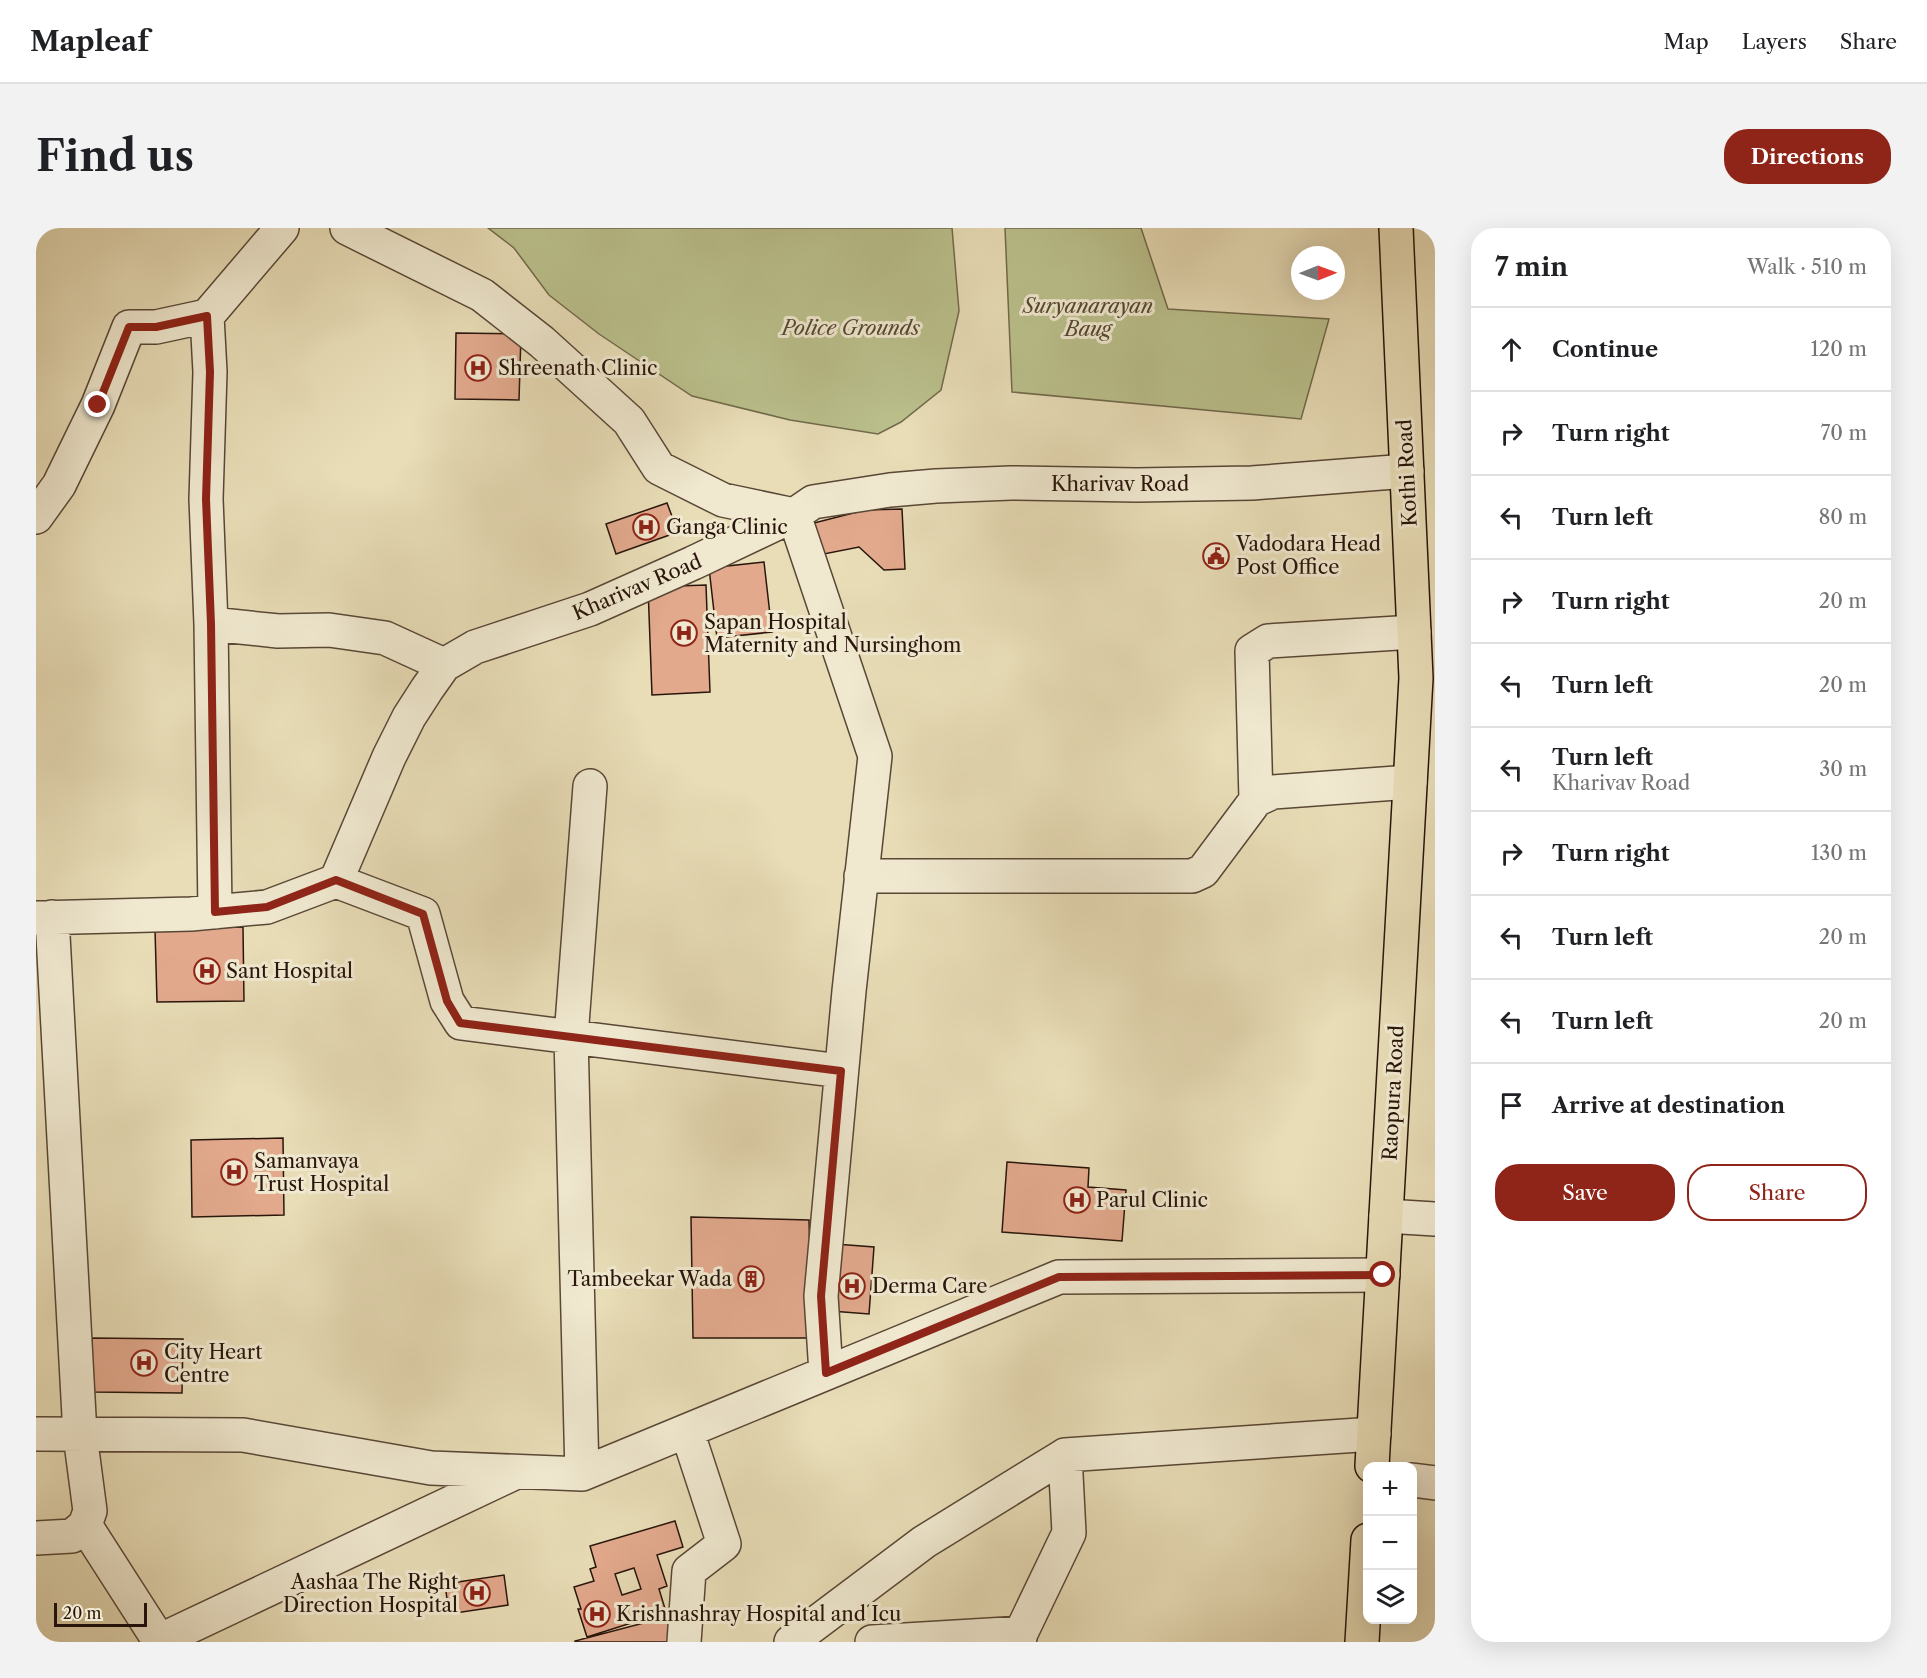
<!DOCTYPE html>
<html lang="en">
<head>
<meta charset="utf-8">
<style>
  :root { --surface:#fff; --page:#f2f2f2; --text:#202124; --muted:#757577; --line:#e0e0e0; --accent:#8f2418 }
  body { margin:0; font-family:"Libre Caslon Text",serif; background:var(--page); color:var(--text) }
  .controls { position:absolute; right:18px; bottom:18px; display:grid; overflow:hidden; border-radius:12px; box-shadow:0 6px 24px #0002 }
  .controls button { width:54px; height:54px; display:grid; place-items:center; padding:0; border:0; border-bottom:2px solid var(--line); background:var(--surface); color:var(--text); font:30px sans-serif }
  .compass { position:absolute; left:1255px; top:18px; width:54px; height:54px; border-radius:50%; background:var(--surface); box-shadow:0 6px 24px #0002; rotate:89deg }
  .scale { position:absolute; left:18px; bottom:15px; width:93px; box-sizing:border-box; padding-left:6px; border:3px solid #29150b; border-top:0; font-size:16px; line-height:21px; white-space:nowrap; color:#29150b; -webkit-text-stroke:4px #f0e9d0; paint-order:stroke }
  .stop { position:absolute; width:18px; height:18px; margin:-14px; border:4px solid #8f2418; border-radius:50%; background:#fff }
  .stop.end { background:#8f2418; border-color:#fff; box-shadow:0 2px 6px #0008 }
  .list { margin:0; padding:0; list-style:none }
  h2 { display:flex; justify-content:space-between; align-items:center; height:78px; margin:0; padding:0 24px; font-size:26px }
  h2 small { font-size:20px; font-weight:400; color:var(--muted) }
  .list li { display:grid; grid-template-columns:39px 1fr auto; gap:18px; align-items:center; box-sizing:border-box; height:84px; padding:0 24px; border-top:2px solid var(--line) }
  .list b { display:block; font-size:22px; white-space:nowrap }
  .list p { margin:0; font-size:20px; white-space:nowrap; color:var(--muted) }
  .list em { font-size:20px; font-style:normal; color:var(--muted) }
  .actions { display:flex; gap:12px; padding:18px 24px }
  .actions a { flex:1; padding:14px 0; border:2px solid var(--accent); border-radius:24px; text-align:center; font-size:21px; color:var(--accent) }
  .actions .main { background:var(--accent); color:#fff }
  .icon { flex:none; width:33px; height:33px; fill:none; stroke:currentColor; stroke-width:2; stroke-linecap:round; stroke-linejoin:round }
  .map { position:relative; flex:none; width:1399px; height:1414px; overflow:hidden; border-radius:24px }
  header { display:flex; align-items:center; gap:36px; box-sizing:border-box; height:84px; padding:0 30px; background:var(--surface); border-bottom:2px solid var(--line) }
  header strong { font-size:28px }
  nav { display:flex; gap:33px; margin-inline-start:auto; font-size:21px }
  .intro { display:flex; align-items:center; justify-content:space-between; box-sizing:border-box; height:144px; padding:0 36px }
  h1 { margin:0; font-size:42px }
  .button { padding:15px 27px; border-radius:24px; background:var(--accent); color:#fff; font-size:21px; font-weight:700 }
  main { display:flex; gap:36px; padding:0 36px }
  aside { flex:1; background:var(--surface); border-radius:24px; box-shadow:0 6px 24px #0002 }
  .map>svg:first-child { display:block }
  .park { fill:#bac08c; stroke:#726a4c; stroke-width:1.5 }
  .building { fill:#e2a98d; stroke:#29150b; stroke-width:1.5; fill-rule:evenodd }
  .lines { fill:none; stroke-linecap:round; stroke-linejoin:round }
  .minor-casing { stroke:#594736; stroke-width:36 }
  .primary-casing { stroke:#29150b; stroke-width:36 }
  .minor { stroke:#f0e9d0; stroke-width:33 }
  .primary { stroke:#e8ddb7; stroke-width:33 }
  .route { stroke:#8f2418; stroke-width:8 }
  .labels { text-anchor:middle; dominant-baseline:central; stroke-width:6; stroke-linejoin:round; paint-order:stroke }
  .park-label { font-size:20px; font-style:italic; fill:#544832; stroke:#f0e9d0 }
  .poi-label { font-size:20px; fill:#29150b; stroke:#f0e9d0; text-anchor:start }
  .street-label { font-size:20px; fill:#29150b; stroke:#f0e9d0 }
</style>
</head>
<body>
<header>
<strong>Mapleaf</strong>
<nav><a>Map</a><a>Layers</a><a>Share</a></nav>
</header>
<div class="intro"><h1>Find us</h1><a class="button">Directions</a></div>
<main>
<div class="map">
<svg width="1399" height="1414" viewBox="0 0 1399 1414">
  <rect width="100%" height="100%" fill="#e8ddb7"/>
  <filter id="stains"><feTurbulence type="fractalNoise" baseFrequency=".00333" numOctaves="4"/><feColorMatrix values="0 0 0 0 .2 0 0 0 0 .09 0 0 0 0 .02 0 0 0 .5 -.17"/></filter>
  <radialGradient id="worn" r=".72"><stop offset=".6" stop-color="#630" stop-opacity="0"/><stop offset="1" stop-color="#630" stop-opacity=".3"/></radialGradient>
  <path class="park" d="M452,0H916L923,83L905,162L865,194L842,206L754,192L656,168L563,106L513,67L478,20Z
    M969,0H1105L1132,81L1293,91L1265,191L976,164Z"/>
  <path class="building" d="M420,105L485,106L483,172L419,171Z
    M631,275L642,304L580,326L570,296Z
    M866,281L869,341L848,342L823,319L783,327L774,296L829,282Z
    M728,334L736,404L681,410L673,340Z
    M670,357L674,464L616,467L612,359Z
    M207,699L208,773L121,774L119,701Z
    M247,910L248,987L156,989L155,912Z
    M971,934L1053,940L1052,959L1090,962L1086,1013L966,1004Z
    M655,989L773,992L776,1110H657Z
    M799,1016L838,1019L833,1086L795,1083Z
    M56,1110L147,1111L146,1165L56,1164Z
    M639,1293L647,1319L621,1327L631,1358L623,1361L630,1384L551,1409L542,1381H545L538,1359L558,1353L554,1341L560,1339L554,1318ZM598,1340L605,1361L586,1367L579,1346Z
    M468,1347L472,1377L413,1386L409,1356Z
    M638,1387L639,1414H539V1413Z"/>
  <g class="lines">
    <g class="minor-casing">
      <path id="minor" d="M311,0L446,67L506,114L593,193L623,240L687,272L758,287L839,528L813,763L785,1068L790,1145
        M171,88L174,144L170,271L175,396L242,403L293,402L349,410L408,437
        M0,289L23,257L62,177L93,99H120L171,88L246,0
        M175,396L179,684
        M1220,572L1216,423L1232,413L1378,404
        M825,648H1156L1167,643L1220,572L1237,564L1374,554
        M300,653L387,686L411,773L425,795L805,843
        M0,690L155,686L231,679L300,653L353,529L373,489L391,461L408,437L439,419L554,381L657,335L758,287L777,274L854,262L900,258L975,255L1101,257L1216,255L1371,243
        M1350,988L1399,991
        M0,1206L207,1207L395,1240L546,1246L1023,1049L1347,1047
        M546,1246L535,809L554,558
        M1376,1252L1399,1255
        M49,1297L124,1414
        M0,1310L36,1308L49,1297L54,1283L44,1207L16,689
        M121,1414L476,1246
        M648,1414L653,1343L688,1316L651,1203
        M755,1414L888,1314L1029,1227
        M836,1414L985,1405
        M983,1414L985,1405L1033,1305L1029,1227L1338,1206"/>
    </g>
    <g class="primary-casing">
      <path id="primary" d="M1336,1238L1380,450L1360,0
        M1326,1414L1332,1312"/>
    </g>
    <use href="#minor" class="minor"/>
    <use href="#primary" class="primary"/>
  </g>
  <g class="lines">
    <path class="route" d="M62,177L93,99H120L171,88L174,144L170,271L175,396L179,684L231,679L300,652L387,686L411,773L424,795L805,843L785,1068L790,1145L1023,1049L1347,1047"/>
  </g>
  <defs>
    <g id="hospital-ring" transform="scale(1.35)"><circle r="9.5" fill="#f0e9d0" stroke="#8f2418" stroke-width="1.5"/><path d="M-5-5h3v3.5h4V-5h3V5h-3V1.5h-4V5h-3Z" fill="#8f2418"/></g>
    <g id="civic-ring" transform="scale(1.35)"><circle r="9.5" fill="#f0e9d0" stroke="#8f2418" stroke-width="1.5"/><path d="M-.6-6.5H3V-4.5H.6V-3L4-1V1h2V6H-6V1h2V-1L-.6-3ZM-1.2 2.5V6h2.4V2.5Z" fill="#8f2418"/></g>
    <g id="building-ring" transform="scale(1.35)"><circle r="9.5" fill="#f0e9d0" stroke="#8f2418" stroke-width="1.5"/><path d="M-4-6H4V6H1V3H-1V6H-4ZM-2.5-4.3h1.7v1.8h-1.7ZM.8-4.3h1.7v1.8H.8ZM-2.5-1h1.7V.8h-1.7ZM.8-1h1.7V.8H.8Z" fill="#8f2418"/></g>
  </defs>
  <g fill-rule="evenodd">
    <use href="#hospital-ring" x="442" y="140"/>
    <use href="#hospital-ring" x="610" y="299"/>
    <use href="#civic-ring" x="1180" y="328"/>
    <use href="#hospital-ring" x="648" y="405"/>
    <use href="#hospital-ring" x="171" y="743"/>
    <use href="#hospital-ring" x="198" y="944"/>
    <use href="#hospital-ring" x="1041" y="972"/>
    <use href="#building-ring" x="715" y="1051"/>
    <use href="#hospital-ring" x="816" y="1058"/>
    <use href="#hospital-ring" x="108" y="1135"/>
    <use href="#hospital-ring" x="441" y="1365"/>
    <use href="#hospital-ring" x="561" y="1386"/>
  </g>
  <g class="labels">
    <g class="park-label">
      <text x="1052" y="78">Suryanarayan<tspan x="1052" dy="23">Baug</tspan></text>
      <text x="815" y="100">Police Grounds</text>
    </g>
    <g class="poi-label">
      <text x="462" y="140">Shreenath Clinic</text>
      <text x="630" y="299">Ganga Clinic</text>
      <text x="1200" y="316">Vadodara Head<tspan x="1200" dy="23">Post Office</tspan></text>
      <text x="668" y="394">Sapan Hospital<tspan x="668" dy="23">Maternity and Nursinghom</tspan></text>
      <text x="190" y="743">Sant Hospital</text>
      <text x="218" y="933">Samanvaya<tspan x="218" dy="23">Trust Hospital</tspan></text>
      <text x="1060" y="972">Parul Clinic</text>
      <text x="696" y="1051" text-anchor="end">Tambeekar Wada</text>
      <text x="836" y="1058">Derma Care</text>
      <text x="128" y="1124">City Heart<tspan x="128" dy="23">Centre</tspan></text>
      <text x="422" y="1354" text-anchor="end">Aashaa The Right<tspan x="422" dy="23">Direction Hospital</tspan></text>
      <text x="580" y="1386">Krishnashray Hospital and Icu</text>
    </g>
    <g class="street-label">
      <text transform="translate(1371 245) rotate(-93)">Kothi Road</text>
      <text x="1084" y="256">Kharivav Road</text>
      <text transform="translate(601 359) rotate(-23)">Kharivav Road</text>
      <text transform="translate(1357 865) rotate(-87)">Raopura Road</text>
    </g>
  </g>
  <rect width="100%" height="100%" filter="url(#stains)"/>
  <rect width="100%" height="100%" fill="url(#worn)"/>
</svg>
<div class="controls">
<button>+</button>
<button>−</button>
<button><svg class="icon" aria-label="layers" viewBox="0 0 24 24"><path d="M12 4l9 5-9 5-9-5zM3 14l9 5 9-5"/></svg></button>
</div>
<svg class="compass" viewBox="-18 -18 36 36"><path d="M0-13l5 13h-10z" fill="#e53935"/><path d="M0 13l5-13h-10z" fill="#757577"/></svg>
<div class="scale">20 m</div>
<div class="stop" style="left:1347px;top:1047px"></div>
<div class="stop end" style="left:62px;top:177px"></div>
</div>
<aside>
<h2>7 min<small>Walk · 510 m</small></h2>
<ul class="list">
<li><svg class="icon" aria-label="ahead" viewBox="0 0 24 24"><path d="M12 20V5M6 11l6-6 6 6"/></svg><div><b>Continue</b></div><em>120 m</em></li>
<li><svg class="icon" aria-label="right" viewBox="0 0 24 24"><path d="M7 20v-9h11M14 6l5 5-5 5"/></svg><div><b>Turn right</b></div><em>70 m</em></li>
<li><svg class="icon" aria-label="left" viewBox="0 0 24 24"><path d="M17 20v-9H6M10 6l-5 5 5 5"/></svg><div><b>Turn left</b></div><em>80 m</em></li>
<li><svg class="icon" aria-label="right" viewBox="0 0 24 24"><path d="M7 20v-9h11M14 6l5 5-5 5"/></svg><div><b>Turn right</b></div><em>20 m</em></li>
<li><svg class="icon" aria-label="left" viewBox="0 0 24 24"><path d="M17 20v-9H6M10 6l-5 5 5 5"/></svg><div><b>Turn left</b></div><em>20 m</em></li>
<li><svg class="icon" aria-label="left" viewBox="0 0 24 24"><path d="M17 20v-9H6M10 6l-5 5 5 5"/></svg><div><b>Turn left</b><p>Kharivav Road</p></div><em>30 m</em></li>
<li><svg class="icon" aria-label="right" viewBox="0 0 24 24"><path d="M7 20v-9h11M14 6l5 5-5 5"/></svg><div><b>Turn right</b></div><em>130 m</em></li>
<li><svg class="icon" aria-label="left" viewBox="0 0 24 24"><path d="M17 20v-9H6M10 6l-5 5 5 5"/></svg><div><b>Turn left</b></div><em>20 m</em></li>
<li><svg class="icon" aria-label="left" viewBox="0 0 24 24"><path d="M17 20v-9H6M10 6l-5 5 5 5"/></svg><div><b>Turn left</b></div><em>20 m</em></li>
<li><svg class="icon" aria-label="arrive" viewBox="0 0 24 24"><path d="M6 21V4h12l-3 4 3 4H6"/></svg><div><b>Arrive at destination</b></div></li>
</ul>
<div class="actions"><a class="main">Save</a><a>Share</a></div>
</aside>
</main>
</body>
</html>
